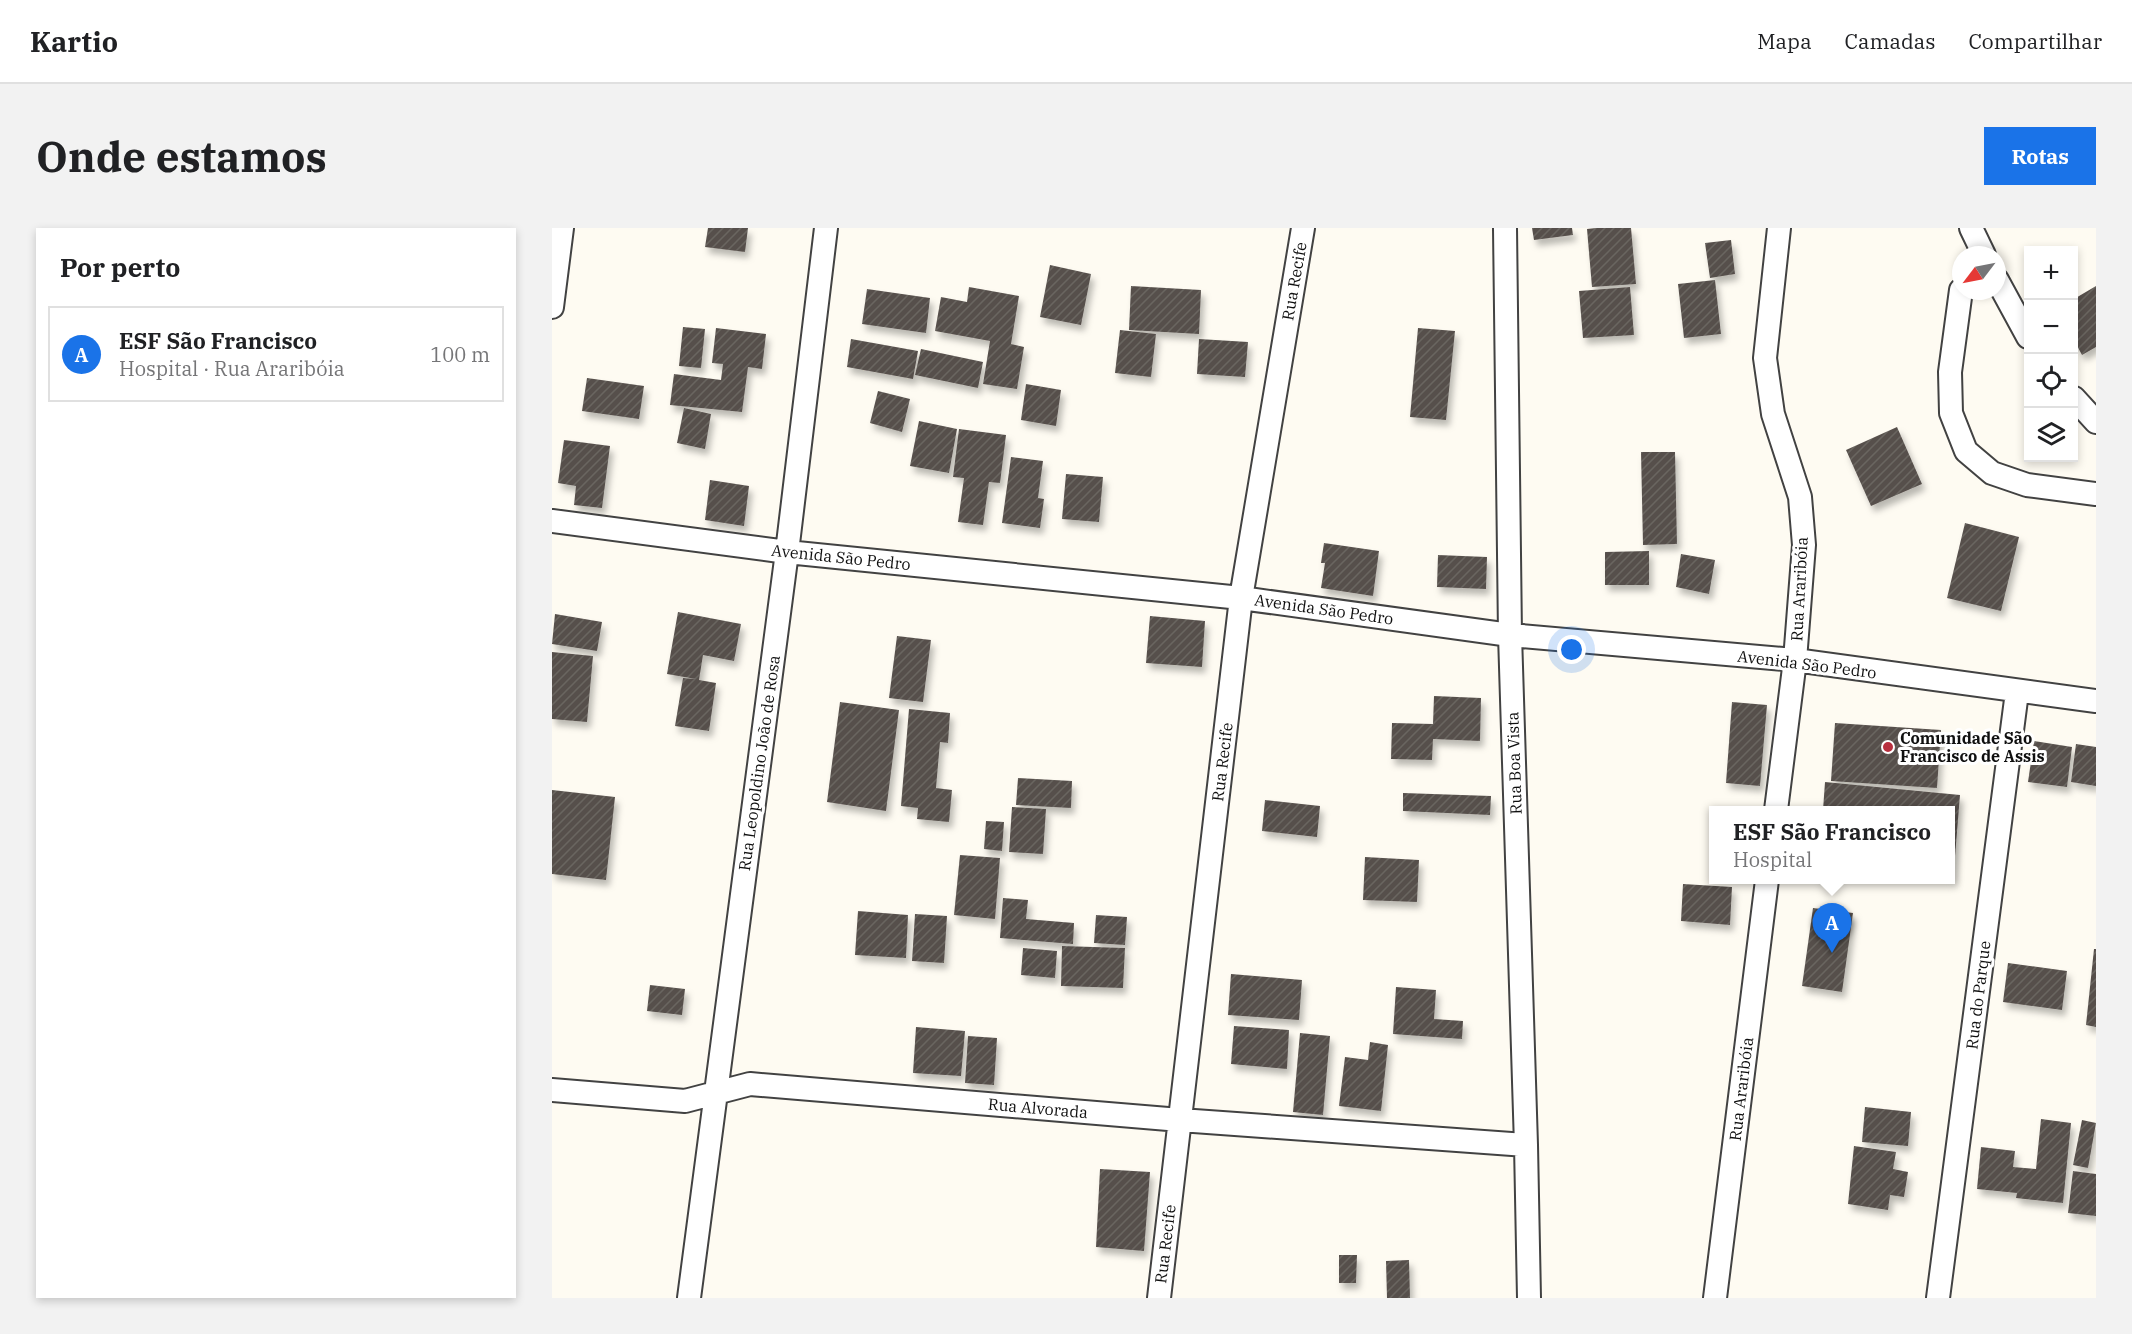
<!DOCTYPE html>
<html lang="pt">
<head>
<meta charset="utf-8">
<style>
  :root { --surface:#fff; --page:#f2f2f2; --text:#202124; --muted:#757577; --line:#e0e0e0; --accent:#1a73e8 }
  body { margin:0; font-family:"IBM Plex Serif",serif; background:var(--page); color:var(--text) }
  .controls { position:absolute; right:18px; top:18px; display:grid; overflow:hidden; border-radius:0px; box-shadow:0 3px 9px #0003 }
  .controls button { width:54px; height:54px; display:grid; place-items:center; padding:0; border:0; border-bottom:2px solid var(--line); background:var(--surface); color:var(--text); font:30px sans-serif }
  .compass { position:absolute; left:1400px; top:18px; width:54px; height:54px; border-radius:50%; background:var(--surface); box-shadow:0 3px 9px #0003; rotate:238deg }
  .you { position:absolute; left:1020px; top:422px; width:21px; height:21px; margin:-15px; border:4px solid #fff; border-radius:50%; background:#1a73e8; box-shadow:0 0 0 9px #1a73e833 }
  .badge { display:grid; place-items:center; width:39px; height:39px; border-radius:50%; background:var(--accent); color:#fff; font-size:20px; font-weight:700 }
  .pin { position:absolute; translate:-50% -50px; filter:drop-shadow(0 2px 3px #0008) }
  .pin::after { content:''; position:absolute; top:32px; width:21px; height:18px; background:inherit; clip-path:polygon(0 0,100% 0,50% 100%) }
  .popup { position:absolute; left:1157px; top:578px; width:246px; height:78px; box-sizing:border-box; display:grid; place-content:center; border-radius:0px; background:var(--surface); filter:drop-shadow(0 2px 4px #0005); font-size:20px; white-space:nowrap; color:var(--muted) }
  .popup b { font-size:22px; color:var(--text) }
  .popup::after { content:''; position:absolute; left:50%; top:100%; margin-left:-12px; border:12px solid transparent; border-top-color:var(--surface) }
  .list { margin:0; padding:0; list-style:none }
  h2 { display:flex; justify-content:space-between; align-items:center; height:78px; margin:0; padding:0 24px; font-size:26px }
  h2 small { font-size:20px; font-weight:400; color:var(--muted) }
  .list li { display:grid; grid-template-columns:39px 1fr auto; gap:18px; align-items:center; box-sizing:border-box; height:96px; margin:0 12px 12px; padding:0 12px; border:2px solid var(--line); border-radius:0px }
  .list b { display:block; font-size:22px; white-space:nowrap }
  .list p { margin:0; font-size:20px; white-space:nowrap; color:var(--muted) }
  .list em { font-size:20px; font-style:normal; color:var(--muted) }
  .icon { flex:none; width:33px; height:33px; fill:none; stroke:currentColor; stroke-width:2; stroke-linecap:round; stroke-linejoin:round }
  .map { position:relative; flex:none; width:1544px; height:1070px; overflow:hidden; border-radius:0px }
  header { display:flex; align-items:center; gap:36px; box-sizing:border-box; height:84px; padding:0 30px; background:var(--surface); border-bottom:2px solid var(--line) }
  header strong { font-size:28px }
  nav { display:flex; gap:33px; margin-inline-start:auto; font-size:21px }
  .intro { display:flex; align-items:center; justify-content:space-between; box-sizing:border-box; height:144px; padding:0 36px }
  h1 { margin:0; font-size:42px }
  .button { padding:15px 27px; border-radius:0px; background:var(--accent); color:#fff; font-size:21px; font-weight:700 }
  main { display:flex; gap:36px; padding:0 36px }
  aside { flex:1; background:var(--surface); border-radius:0px; box-shadow:0 3px 9px #0003 }
  .map>svg:first-child { display:block }
  .building { fill:url(#building-hatch); filter:url(#shadow) }
  .lines { fill:none; stroke-linecap:round; stroke-linejoin:round }
  .minor-casing { stroke:#424242; stroke-width:26 }
  .minor { stroke:#fff; stroke-width:22 }
  .poi-dot { fill:#b82f3e; stroke:#fff; stroke-width:2 }
  .labels { text-anchor:middle; dominant-baseline:central; stroke-width:6; stroke-linejoin:round; paint-order:stroke }
  .street-label { font-size:16px; fill:#0f0f0f; stroke:#fff }
  .poi-label { font-size:16px; font-weight:bold; fill:#0f0f0f; stroke:#fff; text-anchor:start }
</style>
</head>
<body>
<header>
<strong>Kartio</strong>
<nav><a>Mapa</a><a>Camadas</a><a>Compartilhar</a></nav>
</header>
<div class="intro"><h1>Onde estamos</h1><a class="button">Rotas</a></div>
<main>
<aside>
<h2>Por perto<small></small></h2>
<ul class="list">
<li><span class="badge">A</span><div><b>ESF São Francisco</b><p>Hospital · Rua Araribóia</p></div><em>100 m</em></li>
</ul>
</aside>
<div class="map">
<svg width="1544" height="1070" viewBox="0 0 1544 1070">
  <defs>
    <pattern id="building-hatch" width="6" height="6" patternUnits="userSpaceOnUse" patternTransform="scale(1.5)"><rect width="6" height="6" fill="#57504c"/><path d="M-1 1l2-2M0 6l6-6M5 7l2-2" fill="none" stroke="#6a6561"/></pattern>
    <filter id="shadow"><feDropShadow dx="3.5" dy="6" stdDeviation="3" flood-color="#0004"/></filter>
  </defs>
  <rect width="100%" height="100%" fill="#fefbf2"/>
  <path class="building" d="M156,0H196L193,24L153,19Z
    M980,0H1020L1021,7L982,12Z
    M1044,0H1079L1084,56L1040,59L1035,1Z
    M1179,12L1183,46L1158,50L1153,15Z
    M498,37L539,46L529,97L488,89Z
    M1163,52L1169,106L1132,110L1126,56Z
    M579,58L649,62L647,106L577,102Z
    M1544,58V119L1530,127L1522,112V71Z
    M417,59L467,68L459,116L472,119L465,161L431,156L438,113L383,103L389,69L415,74Z
    M1078,59L1082,107L1031,110L1027,63Z
    M315,61L378,70L374,105L310,96Z
    M131,99L153,101L149,140L127,138Z
    M164,100L214,106L210,141L196,139L190,184L118,177L122,146L169,152L171,136L160,135Z
    M866,100L903,103L894,192L858,189Z
    M568,102L604,106L599,149L563,145Z
    M299,111L366,123L361,151L295,139Z
    M647,111L696,114L693,149L645,146Z
    M369,121L431,134L426,160L363,147Z
    M35,150L92,158L87,191L30,183Z
    M474,156L509,162L504,198L469,192Z
    M326,163L358,171L350,204L318,195Z
    M132,180L159,186L153,221L125,215Z
    M367,193L405,201L397,245L358,238Z
    M1345,199L1370,256L1319,278L1294,222Z
    M407,201L454,207L448,255L437,254L431,297L406,294L412,250L401,249Z
    M12,212L58,218L50,280L22,277L24,258L6,255Z
    M1089,224H1123L1125,316L1091,317Z
    M459,229L491,233L486,270L492,271L488,300L450,295Z
    M514,246L551,249L547,294L510,291Z
    M158,252L197,258L192,298L153,292Z
    M1413,295L1467,309L1449,383L1395,370Z
    M772,315L827,323L821,368L769,360L773,335H769Z
    M1097,323V357H1053V324Z
    M1129,326L1163,332L1157,366L1124,359Z
    M886,327L935,329L934,361L885,359Z
    M126,384L189,396L182,433L151,427L147,452L164,455L157,503L123,498L131,450L144,451L115,446Z
    M3,386L50,394L45,423L0,416Z
    M598,388L653,393L650,439L594,435Z
    M345,408L379,412L371,474L337,470Z
    M0,424L41,428L35,494L0,491Z
    M882,468L929,470L928,513L881,511L880,532L839,531L840,495L881,496Z
    M288,474L347,482L334,583L275,574Z
    M1180,474L1215,477L1208,558L1174,555Z
    M357,481L398,485L396,515L388,514L384,560L400,562L397,594L365,591L366,580L349,578Z
    M1283,495L1389,502L1385,560L1279,553Z
    M1482,513L1520,519L1515,559L1476,554Z
    M1524,516L1544,519V558L1519,554Z
    M466,550L520,553L519,580L464,577Z
    M1273,554L1408,567L1401,653H1398V582H1271Z
    M0,562L63,569L54,652L0,646Z
    M851,565L939,568L938,587L851,583Z
    M713,572L768,578L765,609L710,603Z
    M460,579L494,581L491,626L457,624Z
    M434,593L452,594L450,623L432,621Z
    M408,627L448,630L443,691L402,687Z
    M813,629L867,632L865,674L811,672Z
    M1131,656L1180,659L1178,697L1129,693Z
    M451,670L476,672L474,691L522,695L521,716L448,710Z
    M1261,680L1301,685L1290,764L1250,758Z
    M306,683L356,687L354,730L303,727Z
    M363,686L395,688L392,735L360,733Z
    M544,687L575,689L573,717L542,715Z
    M510,718L573,720L571,760L509,758Z
    M471,720L505,723L503,750L469,747Z
    M1542,721H1544V799L1534,797Z
    M1456,735L1515,743L1510,782L1451,774Z
    M679,746L750,752L747,792L676,787Z
    M98,757L133,761L130,787L95,783Z
    M844,759L884,762L882,791L911,793L910,811L841,806Z
    M682,798L737,802L735,841L679,836Z
    M364,799L413,803L409,848L361,845Z
    M748,805L778,808L771,887L741,884Z
    M416,808L445,810L442,857L413,855Z
    M818,814L836,817L829,883L787,878L793,829L816,832Z
    M1313,879L1359,884L1356,918L1310,914Z
    M1489,891L1519,895L1511,975L1464,970L1465,965L1425,961L1429,919L1463,923L1461,939L1484,941Z
    M1530,892L1544,895L1536,940L1521,937Z
    M1302,918L1344,924L1341,941L1356,944L1352,969L1338,967L1336,982L1296,976Z
    M548,941L598,944L592,1023L544,1019Z
    M1521,943L1544,946V988L1516,985Z
    M787,1027H805L804,1055H787Z
    M857,1032L858,1070H835L834,1033Z"/>
  <g class="lines">
    <g class="minor-casing">
      <path id="minor" d="M953,0L958,407L974,917L977,1070
        M1419,0L1432,27
        M1445,52L1476,109
        M1409,62L1398,144L1399,185L1414,223L1440,245L1475,257L1544,266
        M0,79L10,0
        M1522,170L1544,194
        M0,293L235,324L689,370L958,407L1243,432L1544,473
        M1224,582L1243,432L1252,317L1248,269L1221,186L1213,130L1227,0
        M0,862L133,873L198,856L628,892L974,917
        M137,1070L235,324L274,0
        M607,1070L689,370L751,0
        M1163,1070L1215,652
        M1386,1070L1465,464"/>
    </g>
    <use href="#minor" class="minor"/>
  </g>
  <circle class="poi-dot" cx="1336" cy="519" r="6"/>
  <g class="labels">
    <g class="street-label">
      <text transform="translate(742 53) rotate(-80)">Rua Recife</text>
      <text transform="translate(289 329) rotate(6)">Avenida São Pedro</text>
      <text transform="translate(1247 361) rotate(-87)">Rua Araribóia</text>
      <text transform="translate(772 381) rotate(8)">Avenida São Pedro</text>
      <text transform="translate(1255 436) rotate(7)">Avenida São Pedro</text>
      <text transform="translate(670 534) rotate(-83)">Rua Recife</text>
      <text transform="translate(207 535) rotate(-82)">Rua Leopoldino João de Rosa</text>
      <text transform="translate(962 535) rotate(-92)">Rua Boa Vista</text>
      <text transform="translate(1426 767) rotate(-83)">Rua do Parque</text>
      <text transform="translate(1189 861) rotate(-83)">Rua Araribóia</text>
      <text transform="translate(486 880) rotate(5)">Rua Alvorada</text>
      <text transform="translate(613 1016) rotate(-83)">Rua Recife</text>
    </g>
    <g class="poi-label">
      <text x="1348" y="510">Comunidade São<tspan x="1348" dy="18">Francisco de Assis</tspan></text>
    </g>
  </g>
</svg>
<div class="controls">
<button>+</button>
<button>−</button>
<button><svg class="icon" aria-label="locate" viewBox="0 0 24 24"><circle cx="12" cy="12" r="6"/><path d="M12 2v4M12 18v4M2 12h4M18 12h4"/></svg></button>
<button><svg class="icon" aria-label="layers" viewBox="0 0 24 24"><path d="M12 4l9 5-9 5-9-5zM3 14l9 5 9-5"/></svg></button>
</div>
<svg class="compass" viewBox="-18 -18 36 36"><path d="M0-13l5 13h-10z" fill="#e53935"/><path d="M0 13l5-13h-10z" fill="#757577"/></svg>
<div class="you"></div>
<div class="pin badge" style="left:1280px;top:725px">A</div>
<div class="popup"><b>ESF São Francisco</b>Hospital</div>
</div>
</main>
</body>
</html>
